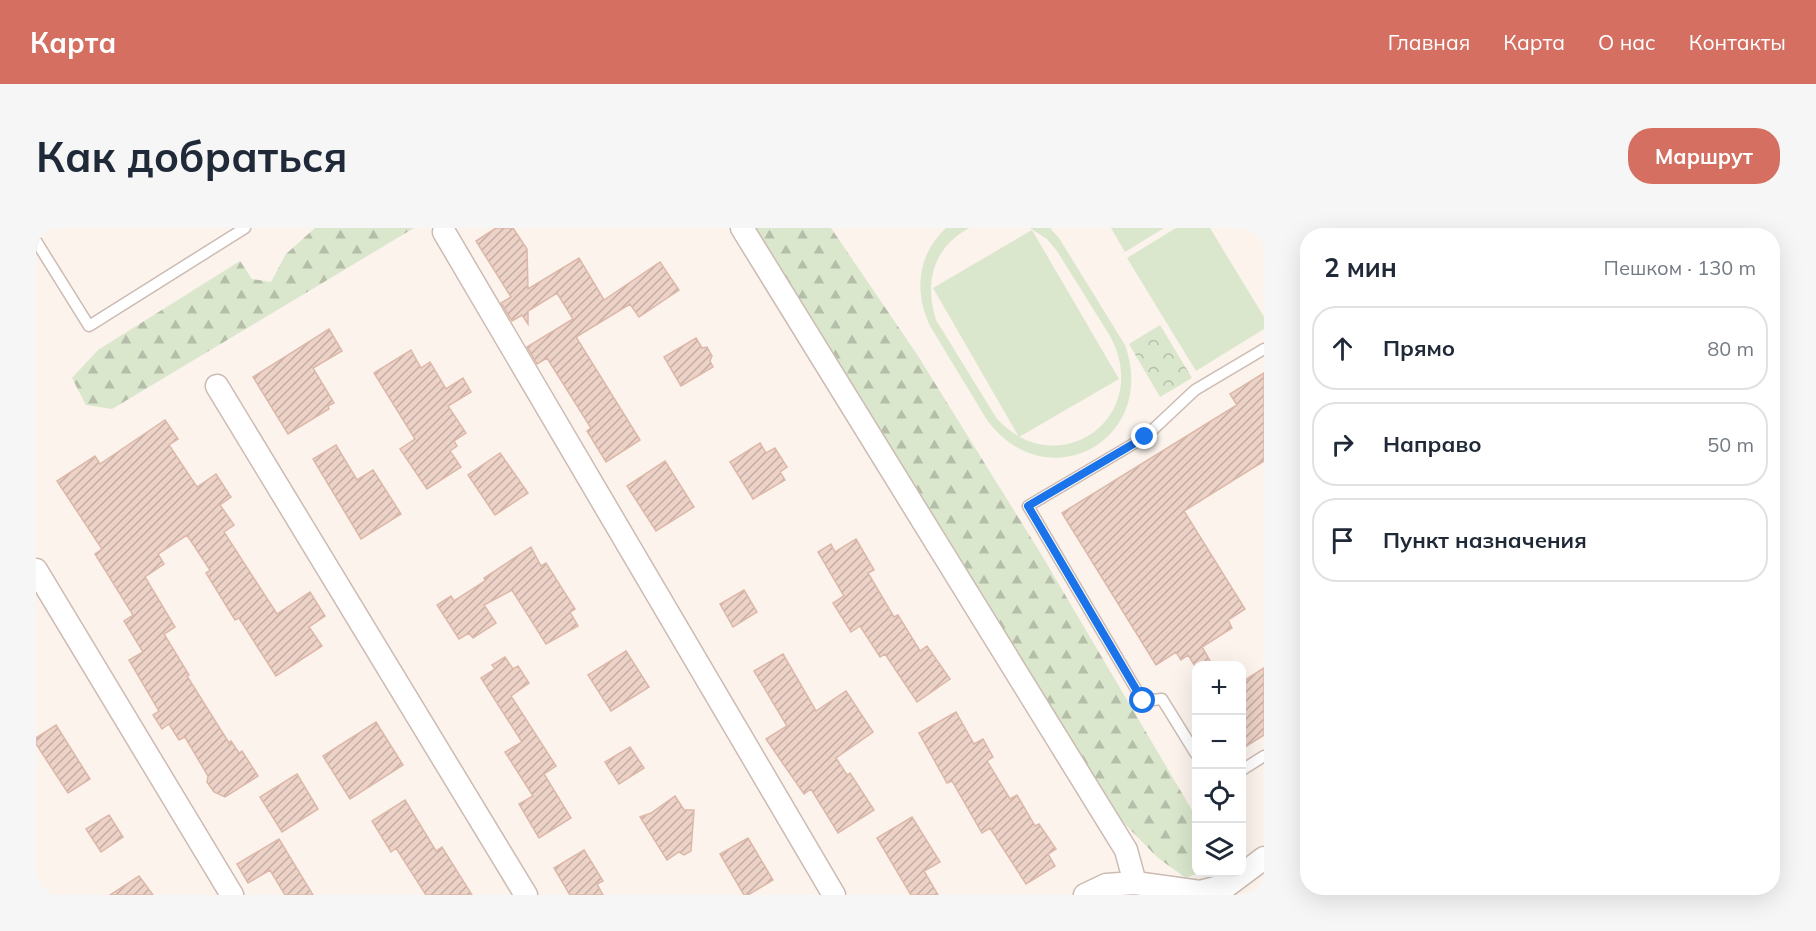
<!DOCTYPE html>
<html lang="ru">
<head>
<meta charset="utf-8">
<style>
  :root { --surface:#fff; --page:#f6f6f7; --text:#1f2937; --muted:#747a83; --line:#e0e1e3; --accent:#d46f61 }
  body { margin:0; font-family:Mulish,sans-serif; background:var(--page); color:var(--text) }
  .controls { position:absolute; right:18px; bottom:18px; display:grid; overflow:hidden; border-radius:12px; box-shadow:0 6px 24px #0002 }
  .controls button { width:54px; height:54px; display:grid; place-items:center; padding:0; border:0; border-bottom:2px solid var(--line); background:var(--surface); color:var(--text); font:30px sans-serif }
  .stop { position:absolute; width:18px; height:18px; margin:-14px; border:4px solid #1a73e8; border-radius:50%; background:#fff }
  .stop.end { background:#1a73e8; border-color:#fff; box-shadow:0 2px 6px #0008 }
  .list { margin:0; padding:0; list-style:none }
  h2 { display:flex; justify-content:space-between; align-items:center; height:78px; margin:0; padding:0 24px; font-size:26px }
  h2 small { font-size:20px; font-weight:400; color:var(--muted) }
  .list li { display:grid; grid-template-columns:39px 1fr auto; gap:18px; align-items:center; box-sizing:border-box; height:84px; margin:0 12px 12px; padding:0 12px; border:2px solid var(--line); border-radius:24px }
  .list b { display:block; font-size:22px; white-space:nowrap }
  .list em { font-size:20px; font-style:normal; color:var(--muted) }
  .icon { flex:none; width:33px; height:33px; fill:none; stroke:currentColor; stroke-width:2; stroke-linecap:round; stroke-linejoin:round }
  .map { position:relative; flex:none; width:1228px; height:667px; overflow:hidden; border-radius:24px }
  header { display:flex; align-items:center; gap:36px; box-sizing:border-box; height:84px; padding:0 30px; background:var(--accent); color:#fff }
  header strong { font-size:28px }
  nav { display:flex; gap:33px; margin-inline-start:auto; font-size:21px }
  .intro { display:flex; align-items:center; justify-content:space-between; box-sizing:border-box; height:144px; padding:0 36px }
  h1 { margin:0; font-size:42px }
  .button { padding:15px 27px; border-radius:24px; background:var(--accent); color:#fff; font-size:21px; font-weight:700 }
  main { display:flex; gap:36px; padding:0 36px }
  aside { flex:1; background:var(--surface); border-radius:24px; box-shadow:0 6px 24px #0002 }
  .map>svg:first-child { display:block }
  .forest { fill:url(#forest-firs) }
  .park { fill:url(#park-crowns) }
  .pitch { fill:#dae7cc }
  .building { fill:url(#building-hatch); stroke:#ddb8a9; stroke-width:1.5 }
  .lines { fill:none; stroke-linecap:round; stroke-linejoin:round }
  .service-casing { stroke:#ccbbb3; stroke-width:13 }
  .minor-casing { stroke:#ccbbb3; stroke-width:25 }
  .service { stroke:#fff; stroke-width:10 }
  .minor { stroke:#fff; stroke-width:22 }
  .route { stroke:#1a73e8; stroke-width:8 }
</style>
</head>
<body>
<header>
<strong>Карта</strong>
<nav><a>Главная</a><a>Карта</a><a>О нас</a><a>Контакты</a></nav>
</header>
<div class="intro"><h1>Как добраться</h1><a class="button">Маршрут</a></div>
<main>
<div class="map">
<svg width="1228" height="667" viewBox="0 0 1228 667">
  <defs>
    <pattern id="forest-firs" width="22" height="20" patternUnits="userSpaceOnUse" patternTransform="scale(1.5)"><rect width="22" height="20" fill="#dae7cc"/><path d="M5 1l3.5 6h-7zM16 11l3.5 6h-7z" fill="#b5bea8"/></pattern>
    <pattern id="park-crowns" width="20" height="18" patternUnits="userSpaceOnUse" patternTransform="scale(1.5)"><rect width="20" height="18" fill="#dae7cc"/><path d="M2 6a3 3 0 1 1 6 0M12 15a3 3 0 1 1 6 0" fill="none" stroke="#b5bea8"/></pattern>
    <pattern id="building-hatch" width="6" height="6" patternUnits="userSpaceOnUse" patternTransform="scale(1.5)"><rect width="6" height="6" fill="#edd2c7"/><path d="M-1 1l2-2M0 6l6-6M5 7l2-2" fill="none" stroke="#c4ada4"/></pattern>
  </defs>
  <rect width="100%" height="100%" fill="#fbf3ec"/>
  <path class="forest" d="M279,0H378L76,181L50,177L36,150L62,122L204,33L216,51L235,54L250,26Z
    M718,0H795L882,128L1005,326L1160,589L1162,645L1150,650L1122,630L1080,587Z"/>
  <path class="park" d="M1124,97L1156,150L1124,169L1093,116Z"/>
  <path class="pitch" d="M910,0H933C897,20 888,54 900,92L961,191C1023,257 1118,189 1074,108L1021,23L1011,11L994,0H1014L1023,10L1089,117C1123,212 1011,273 951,192L894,98C878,64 881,27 910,0Z
    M1075,0H1128L1089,24Z
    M1140,0H1174L1228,89V101L1160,143L1091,30Z
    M996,2L1083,151L983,209L897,60Z"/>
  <path class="building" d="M460,0H477L491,21L492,61L543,30L568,72L624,34L643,62L603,89L594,76L540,109L604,212L570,234L551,203L555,200L511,130L501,136L491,119L537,91L521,65L492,83V96L486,87L476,93L465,75L475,69L440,13Z
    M293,101L306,123L277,140L298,175L292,178L293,181L252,206L217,149Z
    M660,110L666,120L671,119L676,128L674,133L677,139L645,158L628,129Z
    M375,122L385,140L394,134L410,161L427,150L435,164L412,178L430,205L418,213L421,218L414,223L425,239L391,261L364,221L379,211L338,145Z
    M1228,145V233L1148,283L1209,381L1192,392L1196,400L1166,419L1177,438H1159L1152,427L1145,432L1140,424L1120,437L1026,285L1201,177L1194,166Z
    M129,192L142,211L133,217L161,259L180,246L195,269L184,277L198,297L188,304L241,386L274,364L289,388L273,399L286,418L240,448L203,390L199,392L170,345L174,342L151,307L122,326L128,336L109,349L139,399L128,406L153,447L151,448L193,515L195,513L203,525L206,523L222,548L189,569L178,564L171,554L172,548L149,509L143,512L133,496L126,501L117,487L123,483L93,432L107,424L88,393L97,387L59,326L66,321L21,253L59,228L64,236Z
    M724,215L730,225L739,220L751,239L744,244L749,252L717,271L694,234Z
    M300,217L321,252L337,242L365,286L325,311L277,231Z
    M464,225L492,265L459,287L432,247Z
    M629,233L658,279L620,303L591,258Z
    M820,311L838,342L832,345L858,389L862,387L884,423L891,418L914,451L881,474L849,426L844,429L824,398L815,404L797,375L808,368L782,324L795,316L799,324Z
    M495,319L505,338L510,335L539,381L534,384L542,398L510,416L476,362L448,377L460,395L437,410L433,405L423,411L401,377L415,368L418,373L449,353L448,350Z
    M708,362L721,384L697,399L684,376Z
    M590,423L613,459L575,483L552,447Z
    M747,426L780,483L810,463L837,504L800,530L811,547L814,545L838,582L802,605L775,561L768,566L730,511L751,498L718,443Z
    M469,429L477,441L482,438L493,455L475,468L520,538L508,546L535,590L503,610L483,576L497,568L469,524L486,514L445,450L459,441L456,437Z
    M1228,440V507L1206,521V454Z
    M920,484L938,516L947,511L957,529L951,533L974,571L981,567L999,598L1003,596L1020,621L1012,626L1019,638L990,656L954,600L946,605L916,553L911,555L883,505Z
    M340,494L367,537L314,571L287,528Z
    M20,497L54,551L32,565L0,516V510Z
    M594,519L608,540L583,556L569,534Z
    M261,546L282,581L246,604L224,569Z
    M639,568L648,582H658L655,623L648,627L643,624L631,632L604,589L615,585Z
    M369,572L400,623L406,619L436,667H390L360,620L355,624L336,593Z
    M73,587L87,609L65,624L50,601Z
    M876,589L904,634L888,643L902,667H875L841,610Z
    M712,610L737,652L712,667H708L684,626Z
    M243,611L277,667H249L234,642L212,655L201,636Z
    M548,622L567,653L561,656L567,667H534L518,640Z
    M103,648L117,667H74Z"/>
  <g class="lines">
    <g class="service-casing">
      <path id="service" d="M0,13L53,98L209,0
        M1160,526L1126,471L1107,473L992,278L1109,209L1159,162L1228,121
        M1206,542L1228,528"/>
    </g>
    <g class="minor-casing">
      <path id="minor" d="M706,0L1090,622L1099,655
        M408,4L798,667
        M181,158L490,667
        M0,342L196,667
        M1049,667L1070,657L1099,655L1164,664L1192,657L1228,630"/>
    </g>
    <use href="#service" class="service"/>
    <use href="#minor" class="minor"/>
  </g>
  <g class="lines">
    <path class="route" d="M1107,473L992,278L1109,209"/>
  </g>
</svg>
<div class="controls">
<button>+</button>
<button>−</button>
<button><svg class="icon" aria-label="locate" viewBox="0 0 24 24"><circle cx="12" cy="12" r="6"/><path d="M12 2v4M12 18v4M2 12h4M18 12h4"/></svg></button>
<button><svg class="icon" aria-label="layers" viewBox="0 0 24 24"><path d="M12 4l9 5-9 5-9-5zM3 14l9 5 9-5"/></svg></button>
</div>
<div class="stop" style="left:1107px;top:473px"></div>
<div class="stop end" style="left:1109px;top:209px"></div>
</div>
<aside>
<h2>2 мин<small>Пешком · 130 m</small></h2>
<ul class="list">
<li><svg class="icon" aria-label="ahead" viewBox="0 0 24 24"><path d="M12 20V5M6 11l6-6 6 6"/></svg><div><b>Прямо</b></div><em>80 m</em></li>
<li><svg class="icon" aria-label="right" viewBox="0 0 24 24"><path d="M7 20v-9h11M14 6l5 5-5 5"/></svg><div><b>Направо</b></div><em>50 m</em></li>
<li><svg class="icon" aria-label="arrive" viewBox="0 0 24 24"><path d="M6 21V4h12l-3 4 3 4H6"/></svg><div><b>Пункт назначения</b></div></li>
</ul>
</aside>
</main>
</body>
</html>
